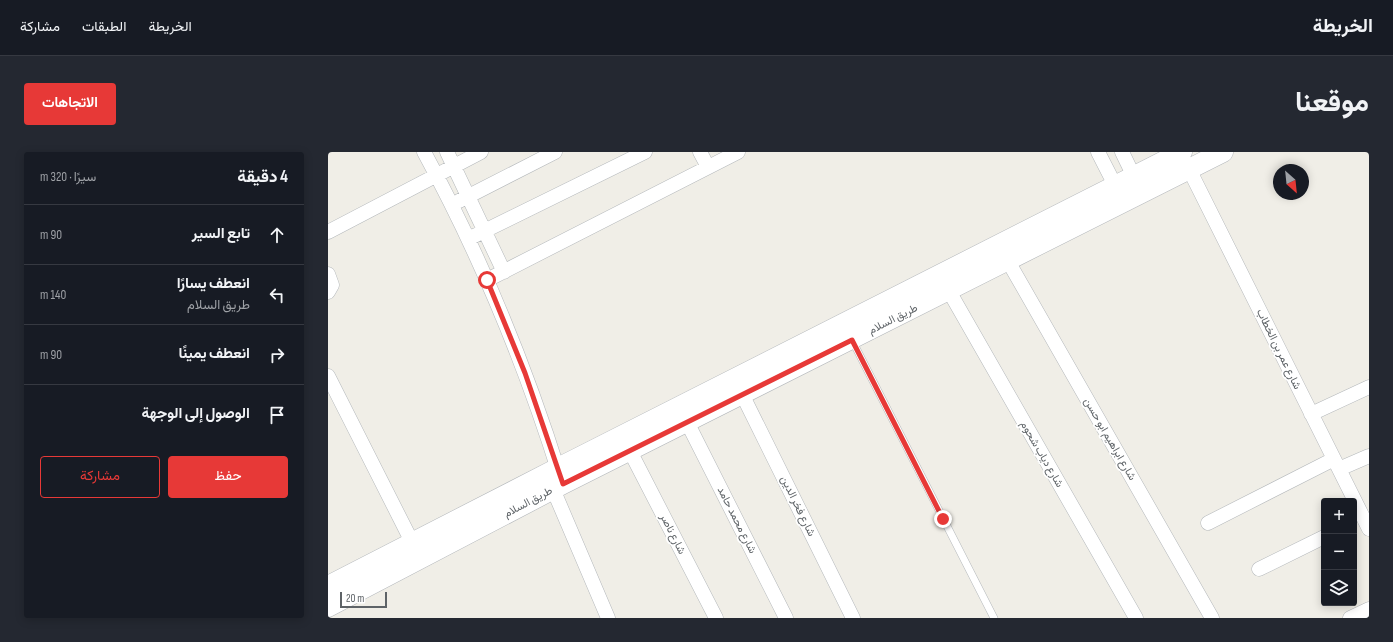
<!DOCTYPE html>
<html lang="ar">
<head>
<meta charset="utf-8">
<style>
  :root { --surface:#171b24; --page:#242831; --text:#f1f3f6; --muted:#9ea1a6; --line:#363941; --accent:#e73937 }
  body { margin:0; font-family:"Sofia Sans Condensed",Vazirmatn,sans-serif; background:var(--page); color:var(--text); direction:rtl }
  .controls { position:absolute; right:12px; bottom:12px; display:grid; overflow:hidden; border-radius:4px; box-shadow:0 2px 10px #0003 }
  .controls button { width:36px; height:36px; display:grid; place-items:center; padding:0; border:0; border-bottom:1px solid var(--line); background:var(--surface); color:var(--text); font:20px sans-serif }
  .compass { position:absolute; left:945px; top:12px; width:36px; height:36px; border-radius:50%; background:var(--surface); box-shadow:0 2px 10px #0003; rotate:153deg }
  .scale { position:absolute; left:12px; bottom:10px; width:47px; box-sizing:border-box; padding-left:4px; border:2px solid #5e6367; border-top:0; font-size:11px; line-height:14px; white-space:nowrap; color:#5e6367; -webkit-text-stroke:3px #fff; paint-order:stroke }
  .stop { position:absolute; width:12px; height:12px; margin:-9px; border:3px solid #e73937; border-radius:50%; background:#fff }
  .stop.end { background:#e73937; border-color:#fff; box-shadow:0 1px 4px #0008 }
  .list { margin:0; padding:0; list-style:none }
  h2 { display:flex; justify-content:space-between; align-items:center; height:52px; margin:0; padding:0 16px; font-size:17px }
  h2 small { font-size:13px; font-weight:400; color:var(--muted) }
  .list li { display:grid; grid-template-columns:26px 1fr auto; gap:12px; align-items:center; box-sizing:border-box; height:60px; padding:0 16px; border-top:1px solid var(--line) }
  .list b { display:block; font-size:15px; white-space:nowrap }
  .list p { margin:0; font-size:13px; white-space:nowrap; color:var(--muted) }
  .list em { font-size:13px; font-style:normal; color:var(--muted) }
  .actions { display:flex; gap:8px; padding:12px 16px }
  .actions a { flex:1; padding:9px 0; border:1px solid var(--accent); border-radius:4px; text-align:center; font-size:14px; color:var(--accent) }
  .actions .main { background:var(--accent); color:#fff }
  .icon { flex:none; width:22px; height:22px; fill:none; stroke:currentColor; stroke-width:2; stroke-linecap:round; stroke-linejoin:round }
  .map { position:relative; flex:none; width:1041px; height:466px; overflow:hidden; direction:ltr; border-radius:4px }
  header { display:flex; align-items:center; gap:24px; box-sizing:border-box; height:56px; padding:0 20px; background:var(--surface); border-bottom:1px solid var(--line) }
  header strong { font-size:19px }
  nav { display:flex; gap:22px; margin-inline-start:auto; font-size:14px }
  .intro { display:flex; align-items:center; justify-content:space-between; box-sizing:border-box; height:96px; padding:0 24px }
  h1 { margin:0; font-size:28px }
  .button { padding:10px 18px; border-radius:4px; background:var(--accent); color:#fff; font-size:14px; font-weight:700 }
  main { display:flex; gap:24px; padding:0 24px }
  aside { flex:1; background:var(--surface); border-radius:4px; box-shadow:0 2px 10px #0003 }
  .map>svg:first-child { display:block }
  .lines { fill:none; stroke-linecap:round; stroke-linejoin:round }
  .lane-casing { stroke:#b4b8bb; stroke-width:8 }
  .street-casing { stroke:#b4b8bb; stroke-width:15 }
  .secondary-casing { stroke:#b3b7bb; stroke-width:21 }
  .lane { stroke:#fff; stroke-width:7 }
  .street { stroke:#fff; stroke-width:14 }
  .secondary { stroke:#fff; stroke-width:20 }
  .route { stroke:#e73937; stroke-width:5 }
  .labels { text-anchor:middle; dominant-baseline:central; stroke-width:3.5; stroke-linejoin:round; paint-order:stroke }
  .street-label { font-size:11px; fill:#5e6367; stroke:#fff }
</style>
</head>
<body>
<header>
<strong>الخريطة</strong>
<nav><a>الخريطة</a><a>الطبقات</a><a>مشاركة</a></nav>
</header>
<div class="intro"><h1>موقعنا</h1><a class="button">الاتجاهات</a></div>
<main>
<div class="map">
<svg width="1041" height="466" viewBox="0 0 1041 466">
  <rect width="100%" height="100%" fill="#f0eee7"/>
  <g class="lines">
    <g class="lane-casing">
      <path id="lane" d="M524,188L666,466"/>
    </g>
    <g class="street-casing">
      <path id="street" d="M96,0C152,103 197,212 232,324
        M119,0L176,120
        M372,0L380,15
        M770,0L791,41
        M794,0L810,33
        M861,17L1041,377
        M131,49L227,0
        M0,80L153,0
        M140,87L317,0
        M680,109L884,466
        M0,122L4,133L0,140
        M159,128L410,0
        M621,139L808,466
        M0,224L84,390
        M414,242L525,466
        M983,262L1041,235
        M359,270L458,466
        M302,299L388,466
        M1011,317L1041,304
        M225,337L280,466
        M880,371L1006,307
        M931,417L996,385
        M1022,466L1041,457"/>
    </g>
    <g class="secondary-casing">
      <path id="secondary" d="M0,434L230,316L854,0
        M0,455L235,332L895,0"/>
    </g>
    <use href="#lane" class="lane"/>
    <use href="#street" class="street"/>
    <use href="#secondary" class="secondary"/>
  </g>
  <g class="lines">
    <path class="route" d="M159,128L197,221L235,332L524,188L615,367"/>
  </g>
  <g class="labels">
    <g class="street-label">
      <text transform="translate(565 167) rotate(-27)">طريق السلام</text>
      <text transform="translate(951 197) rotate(64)">شارع عمر بن الخطاب</text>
      <text transform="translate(782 287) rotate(60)">شارع ابراهيم ابو حسن</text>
      <text transform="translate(714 302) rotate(60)">شارع دياب شحوم</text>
      <text transform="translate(200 350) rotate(-28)">طريق السلام</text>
      <text transform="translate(470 354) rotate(64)">شارع فخر الدين</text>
      <text transform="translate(409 368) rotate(63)">شارع محمد حامد</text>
      <text transform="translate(345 382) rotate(63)">شارع ناصر</text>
    </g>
  </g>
</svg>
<div class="controls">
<button>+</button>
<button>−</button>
<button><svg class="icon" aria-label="layers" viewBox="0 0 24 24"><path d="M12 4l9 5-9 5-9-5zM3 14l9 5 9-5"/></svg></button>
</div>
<svg class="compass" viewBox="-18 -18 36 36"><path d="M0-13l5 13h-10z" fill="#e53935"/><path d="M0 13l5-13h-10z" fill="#9ea1a6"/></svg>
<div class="scale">20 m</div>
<div class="stop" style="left:159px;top:128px"></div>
<div class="stop end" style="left:615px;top:367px"></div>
</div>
<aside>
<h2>4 دقيقة<small>سيرًا · 320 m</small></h2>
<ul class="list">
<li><svg class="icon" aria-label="ahead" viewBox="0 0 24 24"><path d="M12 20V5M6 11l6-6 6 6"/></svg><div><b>تابع السير</b></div><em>90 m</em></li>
<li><svg class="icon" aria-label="left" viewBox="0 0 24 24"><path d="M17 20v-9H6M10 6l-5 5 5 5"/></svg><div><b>انعطف يسارًا</b><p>طريق السلام</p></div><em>140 m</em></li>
<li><svg class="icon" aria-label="right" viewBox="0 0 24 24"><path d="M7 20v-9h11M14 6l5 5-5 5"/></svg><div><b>انعطف يمينًا</b></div><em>90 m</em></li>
<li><svg class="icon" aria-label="arrive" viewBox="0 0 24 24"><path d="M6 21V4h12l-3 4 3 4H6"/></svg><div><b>الوصول إلى الوجهة</b></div></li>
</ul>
<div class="actions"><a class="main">حفظ</a><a>مشاركة</a></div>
</aside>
</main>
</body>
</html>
